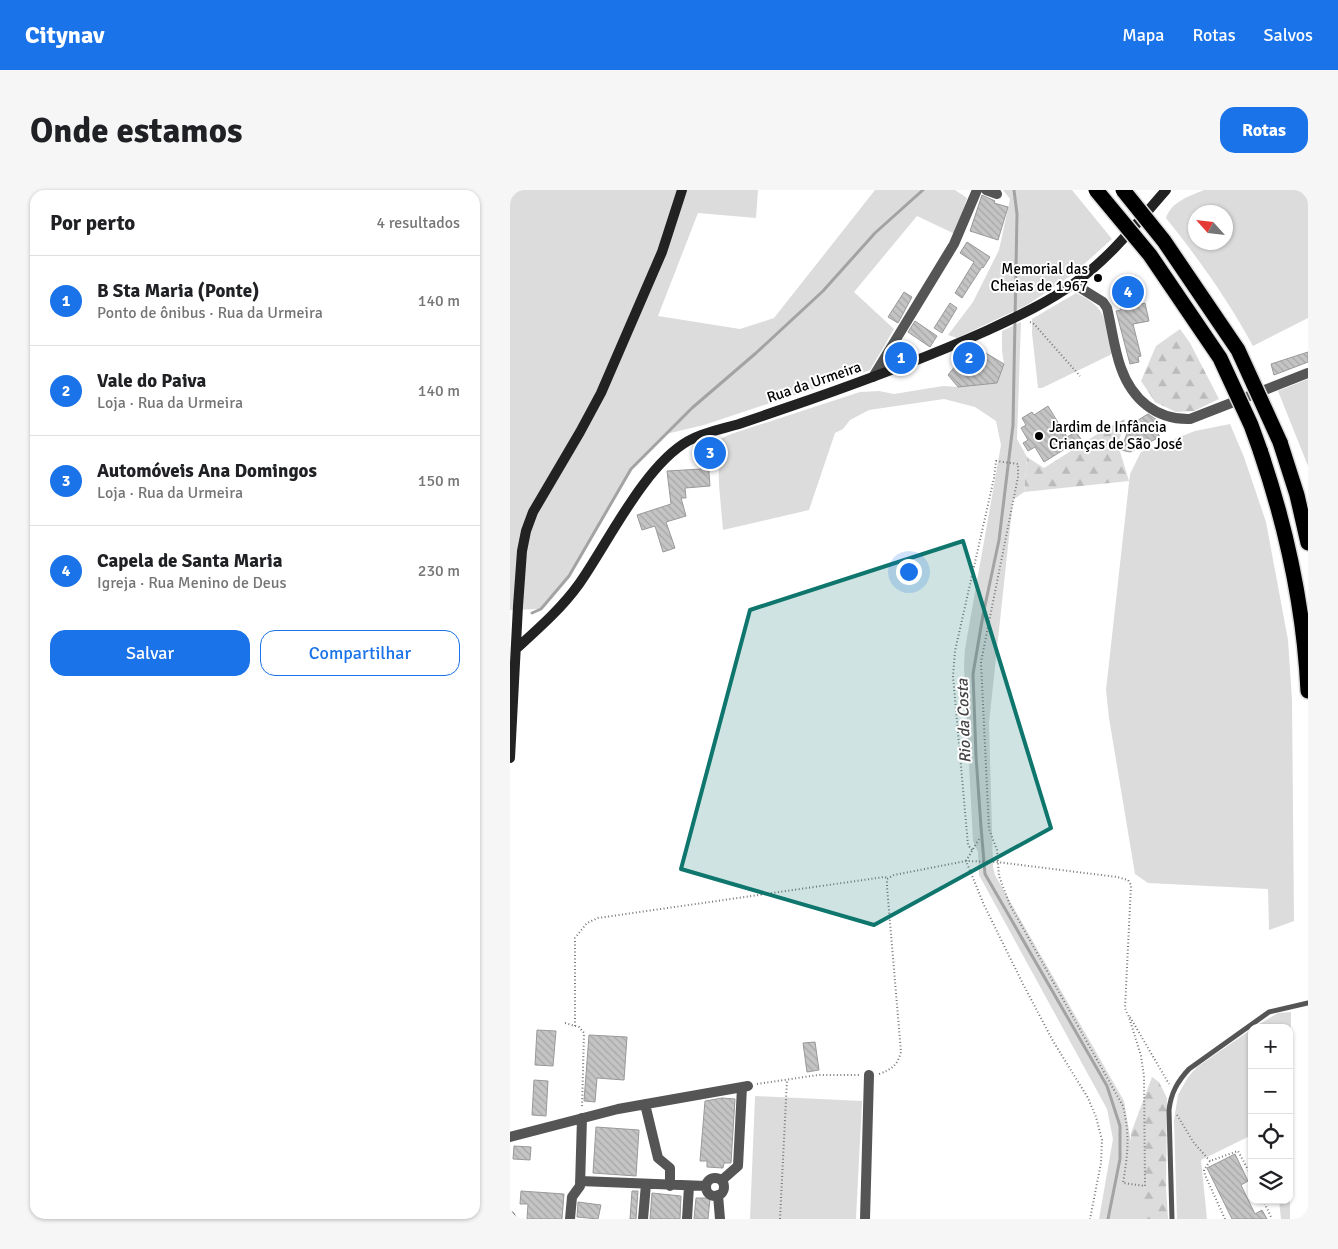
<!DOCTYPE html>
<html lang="pt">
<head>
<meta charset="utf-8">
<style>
  :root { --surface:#fff; --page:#f6f6f6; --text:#202124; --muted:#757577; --line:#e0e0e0; --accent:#1a73e8 }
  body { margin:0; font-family:Signika,sans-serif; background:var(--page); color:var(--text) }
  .controls { position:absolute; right:15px; bottom:15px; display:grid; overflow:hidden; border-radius:10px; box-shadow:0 1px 4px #0004 }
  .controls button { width:45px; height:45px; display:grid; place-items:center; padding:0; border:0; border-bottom:1px solid var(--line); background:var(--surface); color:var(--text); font:25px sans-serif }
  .compass { position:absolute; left:678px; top:15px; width:45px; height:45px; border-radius:50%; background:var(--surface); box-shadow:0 1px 4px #0004; rotate:297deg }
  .you { position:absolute; left:398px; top:381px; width:18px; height:18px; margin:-12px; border:4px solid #fff; border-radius:50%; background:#1a73e8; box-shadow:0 0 0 8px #1a73e833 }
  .badge { display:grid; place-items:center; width:32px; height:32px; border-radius:50%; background:var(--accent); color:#fff; font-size:16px; font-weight:700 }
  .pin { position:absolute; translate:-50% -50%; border:2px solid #fff; box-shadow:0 1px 5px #0006 }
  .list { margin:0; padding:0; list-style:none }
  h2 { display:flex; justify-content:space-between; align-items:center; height:65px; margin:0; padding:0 20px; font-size:21px }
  h2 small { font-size:16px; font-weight:400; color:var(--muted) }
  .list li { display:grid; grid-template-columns:32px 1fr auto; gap:15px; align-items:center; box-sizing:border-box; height:90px; padding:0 20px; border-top:1px solid var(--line) }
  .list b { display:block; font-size:19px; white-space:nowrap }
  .list p { margin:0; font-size:16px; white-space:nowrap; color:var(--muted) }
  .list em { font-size:16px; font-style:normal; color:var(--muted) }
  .actions { display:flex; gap:10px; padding:15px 20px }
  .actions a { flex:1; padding:11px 0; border:1px solid var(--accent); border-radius:15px; text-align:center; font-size:18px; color:var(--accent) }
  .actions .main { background:var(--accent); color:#fff }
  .icon { flex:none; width:28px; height:28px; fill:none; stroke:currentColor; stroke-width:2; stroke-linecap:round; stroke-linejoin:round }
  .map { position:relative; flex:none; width:798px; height:1029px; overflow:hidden; border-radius:15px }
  header { display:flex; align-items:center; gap:30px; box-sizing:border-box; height:70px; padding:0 25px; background:var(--accent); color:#fff }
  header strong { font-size:24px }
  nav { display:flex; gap:28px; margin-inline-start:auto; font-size:18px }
  .intro { display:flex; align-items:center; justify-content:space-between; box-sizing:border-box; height:120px; padding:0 30px }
  h1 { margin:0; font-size:35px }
  .button { padding:12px 22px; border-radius:15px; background:var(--accent); color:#fff; font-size:18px; font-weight:700 }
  main { display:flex; gap:30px; padding:0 30px }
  aside { flex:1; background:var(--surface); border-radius:15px; box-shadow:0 1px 4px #0004 }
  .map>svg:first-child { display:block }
  .green { fill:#dcdcdc; fill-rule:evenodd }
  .forest { fill:url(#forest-firs) }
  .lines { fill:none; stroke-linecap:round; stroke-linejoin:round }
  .stream { stroke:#a3a3a3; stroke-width:3 }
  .building { fill:url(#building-back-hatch); stroke:#999 }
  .highway-casing { stroke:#dbdbdb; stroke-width:18 }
  .path { stroke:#777; stroke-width:2; stroke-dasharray:1 2.5; stroke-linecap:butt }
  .lane { stroke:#555; stroke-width:5 }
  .street { stroke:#555; stroke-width:10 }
  .secondary { stroke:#222; stroke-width:10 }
  .highway { stroke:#000; stroke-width:15 }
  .highway-bridge-casing { stroke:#dbdbdb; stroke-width:18; stroke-linecap:butt }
  .highway-bridge { stroke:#000; stroke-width:15 }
  .marked { fill:#0f766e; fill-opacity:0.2; stroke:#0f766e; stroke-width:4; stroke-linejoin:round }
  .poi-dot { fill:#000; stroke:#fff; stroke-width:2 }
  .labels { text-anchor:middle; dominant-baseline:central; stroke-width:4; stroke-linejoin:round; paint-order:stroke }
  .poi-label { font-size:15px; fill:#000; stroke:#fff; text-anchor:end }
  .street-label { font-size:15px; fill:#000; stroke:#fff }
  .water-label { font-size:16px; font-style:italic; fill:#444; stroke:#fff }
</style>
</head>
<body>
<header>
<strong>Citynav</strong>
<nav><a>Mapa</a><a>Rotas</a><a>Salvos</a></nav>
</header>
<div class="intro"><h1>Onde estamos</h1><a class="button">Rotas</a></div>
<main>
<aside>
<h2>Por perto<small>4 resultados</small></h2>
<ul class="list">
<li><span class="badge">1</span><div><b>B Sta Maria (Ponte)</b><p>Ponto de ônibus · Rua da Urmeira</p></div><em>140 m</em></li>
<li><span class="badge">2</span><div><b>Vale do Paiva</b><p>Loja · Rua da Urmeira</p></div><em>140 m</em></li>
<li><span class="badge">3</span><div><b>Automóveis Ana Domingos</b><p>Loja · Rua da Urmeira</p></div><em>150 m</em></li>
<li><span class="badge">4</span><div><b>Capela de Santa Maria</b><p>Igreja · Rua Menino de Deus</p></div><em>230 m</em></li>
</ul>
<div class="actions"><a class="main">Salvar</a><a>Compartilhar</a></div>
</aside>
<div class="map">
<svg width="798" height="1029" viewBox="0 0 798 1029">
  <defs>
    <pattern id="forest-firs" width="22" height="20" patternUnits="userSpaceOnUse" patternTransform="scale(1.25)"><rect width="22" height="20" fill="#dcdcdc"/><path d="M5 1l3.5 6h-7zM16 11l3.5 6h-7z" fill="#bbb"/></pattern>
    <pattern id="building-back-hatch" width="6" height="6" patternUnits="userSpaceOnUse" patternTransform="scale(1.25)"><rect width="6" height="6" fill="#c4c4c4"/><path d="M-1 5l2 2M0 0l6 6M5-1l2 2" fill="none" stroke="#a7a7a7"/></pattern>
  </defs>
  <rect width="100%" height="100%" fill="#fff"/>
  <path class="green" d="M0,0H248L246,28L188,23L148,126L230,139L264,128L365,0H445L457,8L445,44L407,26L344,102L384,139L360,180L194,235L156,244L121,279L59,386L31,419L0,420Z
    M493,0H562L602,49L562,85L517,115L447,148L438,145L463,112L489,60L500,9Z
    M694,0H798V128L743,156C718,110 688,68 656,28C661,12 679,6 694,0ZM686,22H716V52H686Z
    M566,103C598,118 594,130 603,161L600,165L532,198H528L522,143V129Z
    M511,132L507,249L517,267L514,302L503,310L479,533L483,677L485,685L614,911L621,952H633V1029H589L603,949L597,919L469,685L468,662L463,651L454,477L455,459L491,255L486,231L465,217L434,209L359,220L340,230L333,239L325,243L299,320L213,340L209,295L208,250L221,244L350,202L369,201L384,204L433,196L448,197L487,193L494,174L492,161V141Z
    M798,189V288V276L768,201Z
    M720,234L734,267L756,332L778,450L782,510L784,731L759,740L758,699L638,693L625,684L599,528L596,500L620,284L631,262L685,241Z
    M781,822L780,1029H771L769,1010H779V838H743L768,823Z
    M742,839V945L691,970L697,1029H667L664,930L668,905L678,887L687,877Z
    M245,906L352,911L346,1029H240Z"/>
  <path class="forest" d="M670,139L680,153L709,209L684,221L666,222L645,212L631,191L646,156Z
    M615,229L608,255L619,291L514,302L517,267L534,278L597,238Z
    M642,887L649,892L657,908L656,997L658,1029H633V952L621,953V943Z"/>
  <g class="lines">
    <path class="stream" d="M504,0L507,24L503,235L489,350L473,425L463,484L466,566L471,637L475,684L597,896L610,936V969L598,1029
      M22,423L31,419L59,386L121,279L182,218L246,163L313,101L365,43L413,0"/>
  </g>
  <path class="building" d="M472,5L485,11L484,13L498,17L488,50L460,41Z
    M457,52L480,67L473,78L472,77L452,108L445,103L464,72L450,63Z
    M626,86L632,114L635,113L639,131L623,134L631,166L628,167L629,172L620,174L606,121L611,120L605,91Z
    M394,102L402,107L388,133L378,127Z
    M440,113L447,118L432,143L424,138Z
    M405,131L427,146L420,157L398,142Z
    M466,157L494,174L487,193L448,197L438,185L458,160Z
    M798,162V172L764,185L761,174Z
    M538,216L557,247L566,242L571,249L534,272L525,257L518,261L513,253L518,250L511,238L516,235L512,228L522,222L524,225Z
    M638,224L647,230L642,234L650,247L620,262L611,260L620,235Z
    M191,255H209L208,271H198L200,296L175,298L176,308H171L176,326L156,332L165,358L153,362L145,336L132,340L127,325L161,314L157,281L191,279Z
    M27,840L46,841L43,876L25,875Z
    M79,845L117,847L114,890L87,888L85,912L74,911Z
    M305,852L309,880L297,882L293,853Z
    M24,890L38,891L36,926L22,925Z
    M212,908L225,909L221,973H214L213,978L197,977V971H190L195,911Z
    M86,937L129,940L126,986L83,983Z
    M4,956L21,957L20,970L3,969Z
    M725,964L738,991L731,995L745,1024L752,1020L757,1029H722L697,978Z
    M11,1001L54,1004L52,1029H17L18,1014H10Z
    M122,1001H128L126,1029H120Z
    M142,1003L171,1006L170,1029H140Z
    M186,1008H200L198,1029H184Z
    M68,1012L91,1015L88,1029L67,1027Z"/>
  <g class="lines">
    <g class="highway-casing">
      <path id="highway" d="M770,252L787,305L798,353
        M750,260C777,339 794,418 798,501"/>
    </g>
    <path class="path" d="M520,132L524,134L570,186
      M469,649L456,671L474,715L513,794L543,851L578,908L586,927L592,950L591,973L580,1029
      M462,660L458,655L443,486L445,461L484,288L486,271L508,274V287L471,472L479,639L487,660L489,686L500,715L613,916C620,946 618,963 613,993L635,996L634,886L631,866L618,824
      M620,827L659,894
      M55,833L69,837L74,843L72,918
      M65,836V748L77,733L88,728L374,687L378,688
      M369,884C382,879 387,876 391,862L377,697V689L384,685L456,671L487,672L607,687L618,690L621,695L616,798L615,818L617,823
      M247,894L308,885H349
      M667,925L684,953L700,971
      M753,1010L762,1029
      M270,1029L277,890
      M715,1029L695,985L694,980L700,971L728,961L742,987"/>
    <path class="lane" d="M662,1029L659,920C661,903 667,892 679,879L759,822L798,813"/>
    <path class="street" d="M476,0L487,4
      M564,94L593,112L597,118C602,138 604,159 611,178C622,209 646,230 680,229L798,183
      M363,187L444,54L467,0
      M135,914L148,968L160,978V996
      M0,947L108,919L238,896
      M196 997a9 9 0 1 1 18 0a9 9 0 1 1-18 0Z
      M212,990L228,976L232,897
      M70,991L196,996
      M208,1005L210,1029
      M60,1029L62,1007L70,996L72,928
      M133,1029L136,994
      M177,1029L179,996
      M355,1029L359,885"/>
    <path class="secondary" d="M6,459C28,439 51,419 69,394C98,353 134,276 178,251C194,242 212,239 229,234C253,226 276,218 299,210C359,189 418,167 476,141C506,127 537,113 563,94C599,69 627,33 656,0
      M0,568L8,416L12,361L16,341L23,322L70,242L91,203L152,62L172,0
      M0,1026L2,1029"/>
    <use href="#highway" class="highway"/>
    <g class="highway-bridge-casing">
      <path id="highway-bridge" d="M586,0L640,65L710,168L741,235L750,260
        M613,0L654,51L728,160L770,252"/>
    </g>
    <use href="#highway-bridge" class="highway-bridge"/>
  </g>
  <path class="marked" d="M453,351L541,638L364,735L171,679L240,420Z"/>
  <g class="poi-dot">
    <circle cx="588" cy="88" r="5"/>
    <circle cx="529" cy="246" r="5"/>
  </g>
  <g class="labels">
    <g class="poi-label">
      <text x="578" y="79">Memorial das<tspan x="578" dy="17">Cheias de 1967</tspan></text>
      <text x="539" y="237" text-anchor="start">Jardim de Infância<tspan x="539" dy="17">Crianças de São José</tspan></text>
    </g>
    <g class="street-label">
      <text transform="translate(304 192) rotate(-19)">Rua da Urmeira</text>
    </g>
    <g class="water-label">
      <text transform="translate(454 531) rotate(-92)">Rio da Costa</text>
    </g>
  </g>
</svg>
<div class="controls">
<button>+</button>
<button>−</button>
<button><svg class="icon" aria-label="locate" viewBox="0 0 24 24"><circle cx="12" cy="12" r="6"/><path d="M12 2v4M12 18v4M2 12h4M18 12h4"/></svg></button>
<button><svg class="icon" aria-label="layers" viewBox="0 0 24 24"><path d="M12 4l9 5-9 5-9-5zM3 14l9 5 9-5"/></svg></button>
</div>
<svg class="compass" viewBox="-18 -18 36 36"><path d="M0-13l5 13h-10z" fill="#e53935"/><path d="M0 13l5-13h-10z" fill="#757577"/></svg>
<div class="you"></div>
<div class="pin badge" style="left:391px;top:168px">1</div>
<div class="pin badge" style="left:459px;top:168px">2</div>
<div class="pin badge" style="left:200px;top:263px">3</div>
<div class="pin badge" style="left:618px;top:102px">4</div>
</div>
</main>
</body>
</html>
